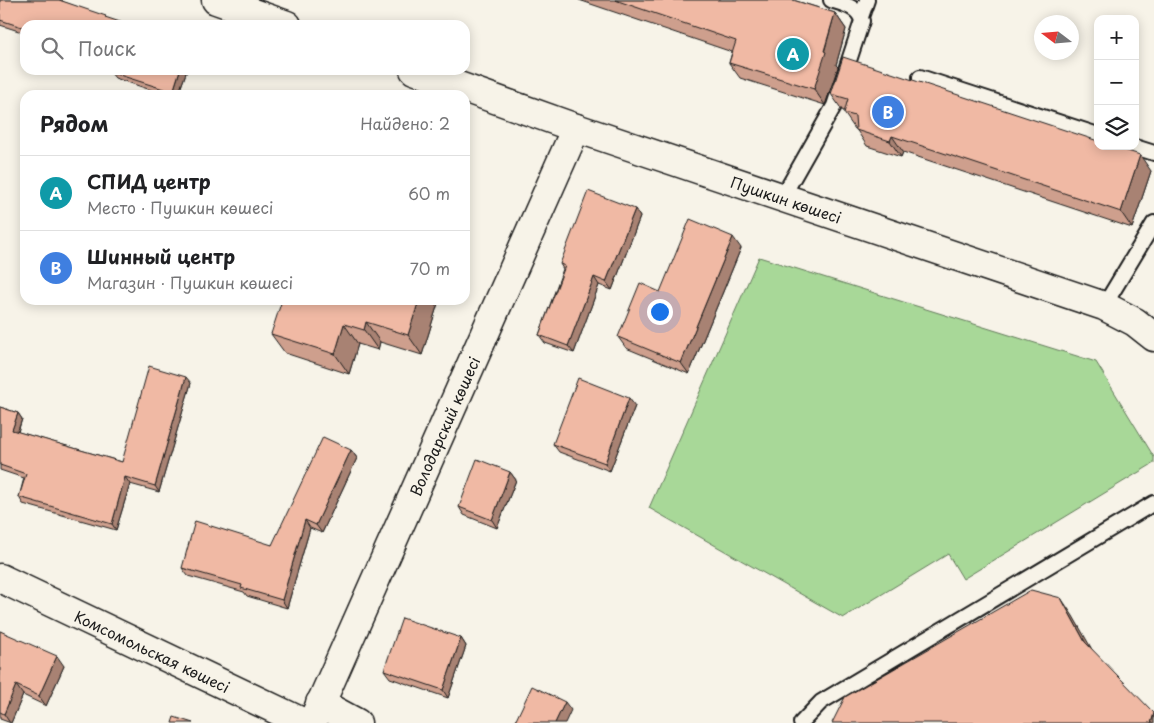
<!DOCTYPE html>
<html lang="ru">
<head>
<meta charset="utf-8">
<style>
  :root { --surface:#fff; --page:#f6f6f6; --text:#202124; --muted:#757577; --line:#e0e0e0; --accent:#1a73e8 }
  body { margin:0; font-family:"Playpen Sans",sans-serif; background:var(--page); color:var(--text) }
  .controls { position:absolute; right:15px; top:15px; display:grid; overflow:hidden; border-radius:10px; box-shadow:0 2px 12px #0003 }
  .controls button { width:45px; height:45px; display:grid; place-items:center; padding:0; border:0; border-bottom:1px solid var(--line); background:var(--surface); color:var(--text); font:25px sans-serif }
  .compass { position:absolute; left:1034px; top:15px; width:45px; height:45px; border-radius:50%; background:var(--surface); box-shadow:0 2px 12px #0003; rotate:286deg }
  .you { position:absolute; left:659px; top:311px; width:18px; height:18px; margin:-12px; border:4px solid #fff; border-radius:50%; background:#1a73e8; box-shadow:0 0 0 8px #1a73e833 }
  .badge { display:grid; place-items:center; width:32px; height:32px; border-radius:50%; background:var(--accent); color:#fff; font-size:16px; font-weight:700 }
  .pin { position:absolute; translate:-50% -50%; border:2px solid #fff; box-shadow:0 1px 5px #0006 }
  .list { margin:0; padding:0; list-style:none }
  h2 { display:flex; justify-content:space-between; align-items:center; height:65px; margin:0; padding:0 20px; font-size:21px }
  h2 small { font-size:16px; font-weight:400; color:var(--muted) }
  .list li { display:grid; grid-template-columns:32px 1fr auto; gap:15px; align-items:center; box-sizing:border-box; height:75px; padding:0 20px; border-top:1px solid var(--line) }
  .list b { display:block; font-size:19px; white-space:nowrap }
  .list p { margin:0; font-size:16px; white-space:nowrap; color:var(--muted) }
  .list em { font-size:16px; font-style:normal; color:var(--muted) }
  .icon { flex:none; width:28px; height:28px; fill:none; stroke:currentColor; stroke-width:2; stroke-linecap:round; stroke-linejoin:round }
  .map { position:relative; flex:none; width:1154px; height:723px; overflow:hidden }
  .search { position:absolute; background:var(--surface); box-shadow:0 2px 12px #0003; left:20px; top:20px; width:450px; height:55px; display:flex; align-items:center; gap:12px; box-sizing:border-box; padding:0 18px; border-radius:15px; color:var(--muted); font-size:19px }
  .panel { position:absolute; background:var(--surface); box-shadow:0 2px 12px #0003; left:20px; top:90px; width:450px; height:215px; border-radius:15px }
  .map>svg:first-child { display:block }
  .green { fill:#a8d898; stroke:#627a5a }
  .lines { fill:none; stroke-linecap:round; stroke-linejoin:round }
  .service-casing { stroke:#1c1c1c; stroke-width:18 }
  .minor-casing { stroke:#1c1c1c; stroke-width:31 }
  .tertiary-casing { stroke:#1c1c1c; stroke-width:31 }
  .service { stroke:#f7f3e8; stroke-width:14 }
  .minor { stroke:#f7f3e8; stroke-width:28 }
  .tertiary { stroke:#f7f3e8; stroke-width:28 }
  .wall { fill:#ce9f8d; stroke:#1c1c1c }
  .shaded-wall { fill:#a88273; stroke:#1c1c1c }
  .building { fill:#f0b9a4; stroke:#1c1c1c }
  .labels { text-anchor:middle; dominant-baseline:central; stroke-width:5; stroke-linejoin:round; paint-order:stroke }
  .street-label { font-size:15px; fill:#1c1c1c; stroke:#f7f3e8 }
</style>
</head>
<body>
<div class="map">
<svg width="1154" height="723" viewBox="0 0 1154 723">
  <rect width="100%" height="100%" fill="#f7f3e8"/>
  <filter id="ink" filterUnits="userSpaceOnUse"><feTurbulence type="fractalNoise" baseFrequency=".02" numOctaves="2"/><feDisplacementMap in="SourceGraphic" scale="10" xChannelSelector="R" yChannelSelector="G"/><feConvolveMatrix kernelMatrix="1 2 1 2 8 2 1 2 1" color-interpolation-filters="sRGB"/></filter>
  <g filter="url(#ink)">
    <path class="green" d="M759,257L1096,362L1154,457V463L963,579L948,554L843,618L649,508Z"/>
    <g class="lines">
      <g class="service-casing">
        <path id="service" d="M861,17L867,0
          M920,77L1098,135
          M1132,146L1154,153
          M783,196L834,106L862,21C859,7 843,4 831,0
          M1104,306L1154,223
          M801,723L821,702L1154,503"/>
      </g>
      <g class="minor-casing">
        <g id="minor">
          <path id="s1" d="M0,578L304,723"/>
          <path d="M320,703L357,723"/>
          <path id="s2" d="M312,723L576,128"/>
        </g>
      </g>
      <g class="tertiary-casing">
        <g id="tertiary">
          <path d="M216,0L287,25"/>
          <path id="s3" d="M414,70L576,128L1104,306L1135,322L1154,337"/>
        </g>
      </g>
      <use href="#service" class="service"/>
      <use href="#minor" class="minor"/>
      <use href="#tertiary" class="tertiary"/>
    </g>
    <path class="wall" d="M0,0H62L64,2L107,18L25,25V33L0,25Z
      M579,0H793L835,13L846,29L836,65L838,67L825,105L740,78L729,63L732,52Z
      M110,70H187L178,95H166L115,78L110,72Z
      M831,94L1151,171L1132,228L903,152L901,157L867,146L856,129H855L844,113V111L842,110Z
      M635,209L640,217L612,290L599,285L574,353L545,343L539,335L563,269L560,264Z
      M741,248L689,374L626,348L618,337L660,292Z
      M439,300L422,355L380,342L378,350L358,344L349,374L285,353L271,334Z
      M191,383L159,492L130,484L116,530L23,504L19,497L24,478L0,470V407L18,413L22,419L18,432L122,462Z
      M635,406L610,471L559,452L553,444Z
      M351,450L357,458L322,533L310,528L287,608L247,596L244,592L188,576L182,568L272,545Z
      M510,472L516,480L497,528L464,515L459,507Z
      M0,631L64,666L46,706L23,695L11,723L0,719Z
      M461,638L466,646L448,698L390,678L384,670Z"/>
    <path class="shaded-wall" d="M835,13L846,29L836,65L838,67L825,105L814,89Z
      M180,70H187L178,95H175L173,92Z
      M892,136L903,152L901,157L890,141Z
      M1140,155L1151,171L1132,228L1121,212Z
      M635,209L640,217L612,290L606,282Z
      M733,237L741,248L689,374L681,363Z
      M594,277L599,285L574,353L568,346Z
      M419,300H439L422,355L408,335Z
      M366,322L380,342L378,350L364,330Z
      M344,324L358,344L349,374L335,354Z
      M186,377L191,383L159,492L155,486Z
      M629,398L635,406L610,471L605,463Z
      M18,413L22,419L16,436L12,430Z
      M351,450L357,458L322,533L316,525Z
      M510,472L516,480L497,528L492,520Z
      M125,477L130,484L116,530L112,524Z
      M305,520L310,528L287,608L282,600Z
      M1061,598L1073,616L1098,660L1085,642Z
      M461,638L466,646L448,698L443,690Z
      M57,656L64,666L46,706L39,696Z
      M16,685L23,695L11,723H10L4,714Z
      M565,702L571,710L565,723H555Z
      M1154,713V723H1151Z"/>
    <path class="building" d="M0,0H59L106,16L105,17L129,25H25V28L0,20Z
      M615,0H793L835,13L824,51L826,52L814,89L729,63L736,41Z
      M843,57L1098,141V146H1112L1140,155L1121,212L892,136L890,141L856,130L855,116L844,113L848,99L831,94Z
      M110,70H180L173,92L110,72Z
      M588,191L635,209L606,282L594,277L568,346L539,335L565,266L560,264Z
      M690,219L733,237L681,363L618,337L640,283L660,292Z
      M282,300H419L408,335L366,322L364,330L344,324L335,354L271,334Z
      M149,366L186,377L155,486L125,477L112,524L19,497L26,474L0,465V407L18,413L12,430L122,462Z
      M578,378L629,398L605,463L553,444Z
      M323,437L351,450L316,525L305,520L282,600L241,588L242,585L182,568L195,521L272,545Z
      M477,459L510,472L492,520L459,507Z
      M1031,590L1061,598L1085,642L1154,713L1151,723H832L845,697Z
      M402,618L461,638L443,690L384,670Z
      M0,631L57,656L39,696L16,685L4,714L0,712Z
      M532,686L565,702L555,723H517L515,722Z
      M174,717L193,723H172Z"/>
  </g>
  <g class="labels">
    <g class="street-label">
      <text stroke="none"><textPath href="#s3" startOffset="394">Пушкин көшесі</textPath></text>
      <text stroke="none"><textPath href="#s2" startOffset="325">Володарский көшесі</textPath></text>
      <text stroke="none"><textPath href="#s1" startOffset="169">Комсомольская көшесі</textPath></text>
    </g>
  </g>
</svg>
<div class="controls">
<button>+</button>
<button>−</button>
<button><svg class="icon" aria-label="layers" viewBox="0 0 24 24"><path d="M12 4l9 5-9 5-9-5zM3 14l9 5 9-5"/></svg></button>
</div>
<svg class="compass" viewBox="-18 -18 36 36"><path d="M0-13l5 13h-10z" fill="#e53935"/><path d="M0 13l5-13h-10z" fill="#757577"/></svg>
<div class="you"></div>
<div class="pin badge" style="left:793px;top:54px;background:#0f9aa8">A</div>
<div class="pin badge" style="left:888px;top:112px;background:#3f7fe0">B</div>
<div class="search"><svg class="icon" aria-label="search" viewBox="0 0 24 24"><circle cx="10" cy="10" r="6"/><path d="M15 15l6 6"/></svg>Поиск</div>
<section class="panel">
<h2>Рядом<small>Найдено: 2</small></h2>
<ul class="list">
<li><span class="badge" style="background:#0f9aa8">A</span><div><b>СПИД центр</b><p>Место · Пушкин көшесі</p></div><em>60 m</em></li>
<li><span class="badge" style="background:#3f7fe0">B</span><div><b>Шинный центр</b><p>Магазин · Пушкин көшесі</p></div><em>70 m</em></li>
</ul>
</section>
</div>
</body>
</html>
